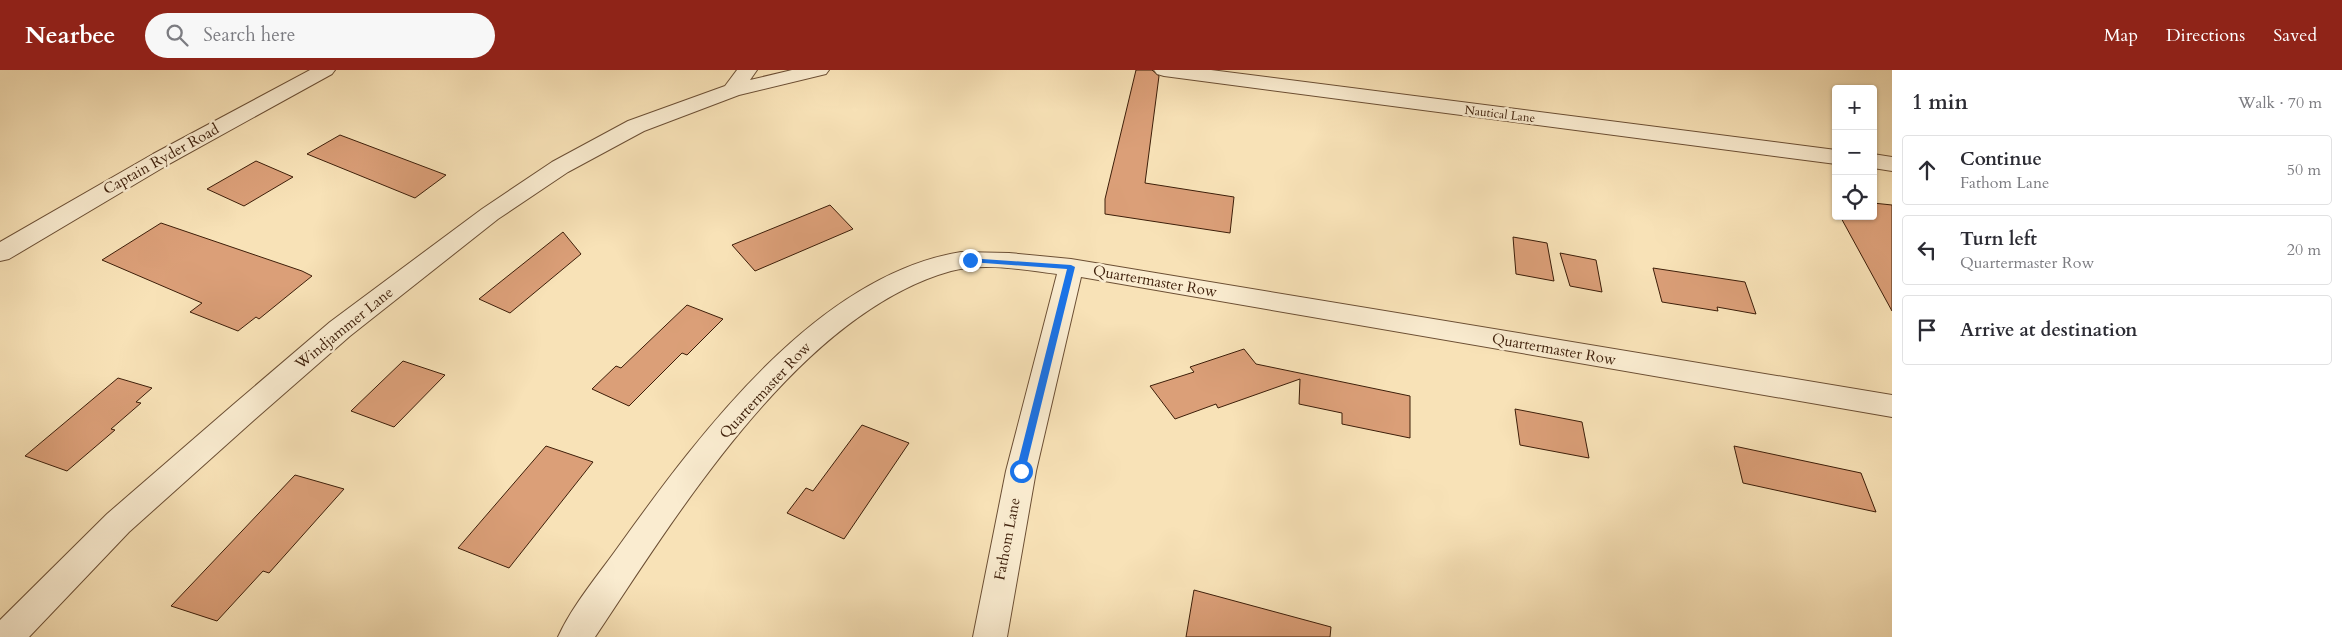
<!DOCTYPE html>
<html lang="en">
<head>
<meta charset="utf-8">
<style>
  :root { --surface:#fff; --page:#f7f7f7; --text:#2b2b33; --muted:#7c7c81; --line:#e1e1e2; --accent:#8f2418 }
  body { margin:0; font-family:Cardo,serif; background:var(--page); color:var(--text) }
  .controls { position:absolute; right:15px; top:15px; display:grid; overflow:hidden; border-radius:5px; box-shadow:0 1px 4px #0004 }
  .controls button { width:45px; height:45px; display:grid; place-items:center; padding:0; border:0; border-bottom:1px solid var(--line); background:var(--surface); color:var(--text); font:25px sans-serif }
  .stop { position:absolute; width:15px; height:15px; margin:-11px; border:4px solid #1a73e8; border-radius:50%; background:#fff }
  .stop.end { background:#1a73e8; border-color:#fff; box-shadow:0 1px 5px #0008 }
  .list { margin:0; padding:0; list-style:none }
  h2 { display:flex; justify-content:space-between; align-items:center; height:65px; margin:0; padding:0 20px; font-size:21px }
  h2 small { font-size:16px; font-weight:400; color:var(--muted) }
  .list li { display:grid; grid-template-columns:32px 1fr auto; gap:15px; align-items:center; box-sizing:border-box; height:70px; margin:0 10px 10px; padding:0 10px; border:1px solid var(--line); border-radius:5px }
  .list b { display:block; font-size:19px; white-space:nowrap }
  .list p { margin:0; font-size:16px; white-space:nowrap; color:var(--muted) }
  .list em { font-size:16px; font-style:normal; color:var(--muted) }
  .icon { flex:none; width:28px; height:28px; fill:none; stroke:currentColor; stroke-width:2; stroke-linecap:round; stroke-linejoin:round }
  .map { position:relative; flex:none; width:1892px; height:567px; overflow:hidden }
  header { display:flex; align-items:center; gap:30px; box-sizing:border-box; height:70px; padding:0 25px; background:var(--accent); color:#fff }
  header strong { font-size:24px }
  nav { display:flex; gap:28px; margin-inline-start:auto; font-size:18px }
  .search { width:350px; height:45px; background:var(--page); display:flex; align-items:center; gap:12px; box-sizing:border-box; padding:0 18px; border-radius:28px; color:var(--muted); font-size:19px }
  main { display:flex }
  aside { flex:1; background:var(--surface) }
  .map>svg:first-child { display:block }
  .building { fill:#db9f78; stroke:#3d1e09 }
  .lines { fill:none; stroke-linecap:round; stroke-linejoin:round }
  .street-casing { stroke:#6c4f34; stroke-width:2 }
  .street { fill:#faecd0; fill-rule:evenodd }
  .route { fill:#1a73e8 }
  .labels { text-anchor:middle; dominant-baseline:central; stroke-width:5; stroke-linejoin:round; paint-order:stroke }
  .far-street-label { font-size:12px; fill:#3d1e09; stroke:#faecd0 }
  .street-label { font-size:15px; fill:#3d1e09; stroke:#faecd0 }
</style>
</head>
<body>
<header>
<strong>Nearbee</strong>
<div class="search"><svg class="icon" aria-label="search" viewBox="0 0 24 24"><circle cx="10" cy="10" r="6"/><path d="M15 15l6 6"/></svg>Search here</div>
<nav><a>Map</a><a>Directions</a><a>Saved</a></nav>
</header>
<main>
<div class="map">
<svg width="1892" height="567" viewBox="0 0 1892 567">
  <rect width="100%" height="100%" fill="#f8e2b7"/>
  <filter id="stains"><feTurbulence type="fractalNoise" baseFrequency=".004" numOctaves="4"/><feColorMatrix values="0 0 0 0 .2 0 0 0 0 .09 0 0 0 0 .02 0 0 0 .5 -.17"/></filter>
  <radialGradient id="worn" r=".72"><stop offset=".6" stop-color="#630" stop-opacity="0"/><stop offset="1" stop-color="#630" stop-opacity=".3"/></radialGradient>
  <path class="building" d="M1136,0H1152L1159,6L1145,113L1234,127L1230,163L1105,144V129Z
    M340,65L446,105L415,128L307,84Z
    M256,91L293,107L244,136L207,119Z
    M1873,133L1892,135V241L1840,146H1873Z
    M830,135L853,159L755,201L732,175Z
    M161,153L302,201L312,206L259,249L256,247L238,261L190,242L202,233L102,190Z
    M563,162L581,184L510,243L479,229Z
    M1513,167L1547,173L1554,211L1516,204Z
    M1560,183L1596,190L1602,222L1570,216Z
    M1653,198L1745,212L1756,244L1717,237L1718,241L1662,232Z
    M687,235L723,249L687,285L682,283L629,336L592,319L616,296L621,298Z
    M1244,279L1256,294L1410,326V368L1342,354V343L1299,334L1300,309L1218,338L1216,334L1175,349L1150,316L1194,302L1190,297Z
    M403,291L445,305L394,357L351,341Z
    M118,308L152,318L136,332L141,333L111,359L115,360L67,401L25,386Z
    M1515,339L1582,352L1589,388L1520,375Z
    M862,355L909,373L844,469L787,443L806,418L813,421Z
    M546,376L593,392L509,498L458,478Z
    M1734,376L1861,403L1876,442L1743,413Z
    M295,405L344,419L269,503L263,501L217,551L171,536Z
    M1194,520L1331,557L1330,567H1186Z"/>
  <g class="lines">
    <g class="street-casing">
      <path id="street" d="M310,0H335L332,4L169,94L9,189L0,191V172L153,84Z
        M737,0H757L750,10L792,0H829L826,4L739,25L644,61L568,102L498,149L350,266L254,350L129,462L29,567H0V550L107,444L234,334L330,252L482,139L552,92L628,51L725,16Z
        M1154,0H1211L1836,80V94L1164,6L1157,4Z
        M1873,84L1892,87V101L1873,98Z
        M961,182L1009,183L1071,189L1892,325V347L1081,207L1036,401L1007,567H973L1006,401L1057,204C1024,200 984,192 951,201C800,243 678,443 595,567H558C573,534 600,503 621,473C701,362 818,205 961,182Z"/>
    </g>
    <use href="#street" class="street"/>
  </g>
  <path class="route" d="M968,188L1071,195L1075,197L1025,401L1021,405L1016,401L1067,199L970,192L967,190Z"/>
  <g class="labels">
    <g class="far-street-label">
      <text transform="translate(1500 44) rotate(7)">Nautical Lane</text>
    </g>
    <g class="street-label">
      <text transform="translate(161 89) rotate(-29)">Captain Ryder Road</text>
      <text transform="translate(1155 211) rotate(10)">Quartermaster Row</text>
      <text transform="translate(344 258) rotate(-39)">Windjammer Lane</text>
      <text transform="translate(1554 279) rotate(10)">Quartermaster Row</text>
      <text transform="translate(765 320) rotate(-47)">Quartermaster Row</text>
      <text transform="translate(1007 469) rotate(-79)">Fathom Lane</text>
    </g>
  </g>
  <rect width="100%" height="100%" filter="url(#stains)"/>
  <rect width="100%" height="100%" fill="url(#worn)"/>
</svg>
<div class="controls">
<button>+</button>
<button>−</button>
<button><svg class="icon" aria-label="locate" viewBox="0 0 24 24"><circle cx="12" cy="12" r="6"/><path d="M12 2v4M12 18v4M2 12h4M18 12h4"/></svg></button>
</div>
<div class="stop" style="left:1021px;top:401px"></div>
<div class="stop end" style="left:970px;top:190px"></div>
</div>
<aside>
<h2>1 min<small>Walk · 70 m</small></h2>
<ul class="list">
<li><svg class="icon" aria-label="ahead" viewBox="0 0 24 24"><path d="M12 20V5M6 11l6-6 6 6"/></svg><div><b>Continue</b><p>Fathom Lane</p></div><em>50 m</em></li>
<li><svg class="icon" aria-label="left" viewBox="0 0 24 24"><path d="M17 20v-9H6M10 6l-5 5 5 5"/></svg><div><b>Turn left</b><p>Quartermaster Row</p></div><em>20 m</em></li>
<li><svg class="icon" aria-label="arrive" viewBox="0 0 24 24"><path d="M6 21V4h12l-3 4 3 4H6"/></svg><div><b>Arrive at destination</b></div></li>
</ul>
</aside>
</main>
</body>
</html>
